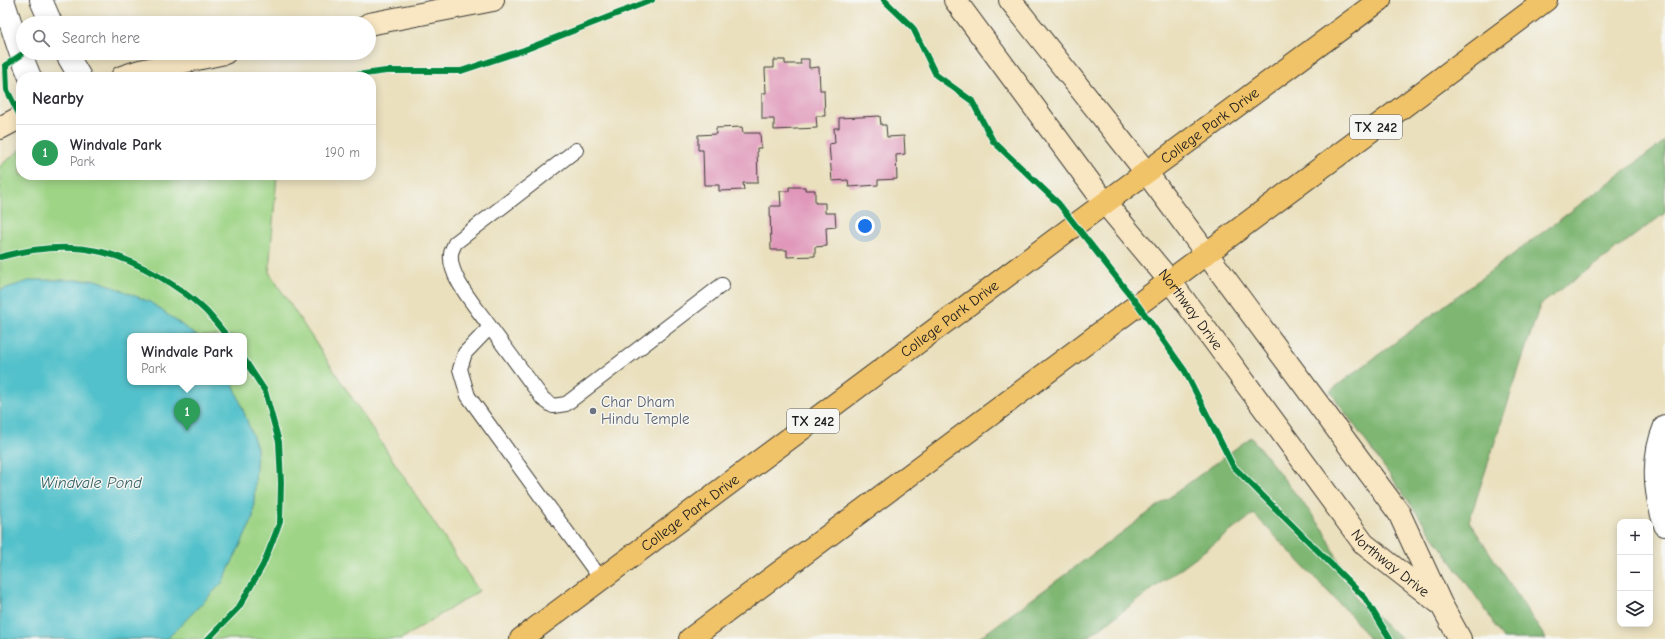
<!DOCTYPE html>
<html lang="en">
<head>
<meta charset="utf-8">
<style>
  :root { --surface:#fff; --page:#f2f2f3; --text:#2b2b33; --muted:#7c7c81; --line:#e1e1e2; --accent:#ea580c }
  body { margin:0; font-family:"Comic Neue",sans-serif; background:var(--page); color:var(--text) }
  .controls { position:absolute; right:12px; bottom:12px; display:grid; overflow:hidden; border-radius:8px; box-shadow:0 2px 10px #0003 }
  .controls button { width:36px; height:36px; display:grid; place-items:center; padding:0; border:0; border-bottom:1px solid var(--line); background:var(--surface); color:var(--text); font:20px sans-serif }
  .you { position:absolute; left:865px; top:226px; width:14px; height:14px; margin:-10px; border:3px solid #fff; border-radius:50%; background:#1a73e8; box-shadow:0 0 0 6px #1a73e833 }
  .badge { display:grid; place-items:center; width:26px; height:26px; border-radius:50%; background:var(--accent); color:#fff; font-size:13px; font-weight:700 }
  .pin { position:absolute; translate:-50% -33px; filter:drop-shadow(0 1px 2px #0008) }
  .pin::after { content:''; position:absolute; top:21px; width:14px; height:12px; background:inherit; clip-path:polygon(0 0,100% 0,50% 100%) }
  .popup { position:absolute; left:127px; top:333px; width:120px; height:52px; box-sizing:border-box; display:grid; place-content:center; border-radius:8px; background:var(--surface); filter:drop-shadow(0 1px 3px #0005); font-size:13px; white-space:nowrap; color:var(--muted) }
  .popup b { font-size:15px; color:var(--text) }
  .popup::after { content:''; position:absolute; left:50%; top:100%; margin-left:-8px; border:8px solid transparent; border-top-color:var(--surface) }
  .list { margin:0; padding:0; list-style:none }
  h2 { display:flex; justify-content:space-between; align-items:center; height:52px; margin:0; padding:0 16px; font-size:17px }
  h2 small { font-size:13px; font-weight:400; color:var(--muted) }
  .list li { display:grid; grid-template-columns:26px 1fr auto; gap:12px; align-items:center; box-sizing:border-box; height:56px; padding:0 16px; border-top:1px solid var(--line) }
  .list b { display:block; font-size:15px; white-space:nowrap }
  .list p { margin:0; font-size:13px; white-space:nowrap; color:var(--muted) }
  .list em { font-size:13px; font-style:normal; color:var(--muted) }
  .icon { flex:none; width:22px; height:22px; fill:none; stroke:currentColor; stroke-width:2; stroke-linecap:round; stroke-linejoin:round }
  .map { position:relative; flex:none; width:1665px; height:639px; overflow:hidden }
  .search { position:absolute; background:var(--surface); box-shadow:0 2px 10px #0003; left:16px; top:16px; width:360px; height:44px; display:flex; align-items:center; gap:10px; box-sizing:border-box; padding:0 14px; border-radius:22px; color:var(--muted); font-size:15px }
  .panel { position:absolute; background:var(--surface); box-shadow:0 2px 10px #0003; left:16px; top:72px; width:360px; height:108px; border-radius:16px }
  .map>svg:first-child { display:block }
  .green { fill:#9ed485; stroke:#5d7850; fill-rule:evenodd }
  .forest { fill:#7eb672; stroke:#4d6947 }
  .water { fill:#53c1cb; stroke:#386e74 }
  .building { fill:#e097ba }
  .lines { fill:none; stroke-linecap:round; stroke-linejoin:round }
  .lane-casing { stroke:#3b3934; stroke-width:16 }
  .street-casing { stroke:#3b3934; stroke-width:24 }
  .secondary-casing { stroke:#3b3934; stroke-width:24 }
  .primary-casing { stroke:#3b3934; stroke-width:24 }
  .lane { stroke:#fff; stroke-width:14 }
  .street { stroke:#fff; stroke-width:22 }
  .secondary { stroke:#f9e7c3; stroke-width:22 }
  .primary { stroke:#f1c369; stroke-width:22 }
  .cycleway-casing { stroke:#f6f6f2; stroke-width:8 }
  .cycleway { stroke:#00873e; stroke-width:6 }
  .worship-dot { fill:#6b7280; stroke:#f6f6f2; stroke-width:1.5 }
  .labels { text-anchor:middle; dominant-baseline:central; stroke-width:3; stroke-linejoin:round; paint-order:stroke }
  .shield { fill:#f6f6f2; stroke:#5d5d5c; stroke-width:1 }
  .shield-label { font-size:14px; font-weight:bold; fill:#1c1c1c }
  .street-label { font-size:15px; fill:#1c1c1c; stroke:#f6f6f2 }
  .worship-label { font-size:15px; fill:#5b616d; stroke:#f6f6f2; text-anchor:start }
  .water-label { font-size:16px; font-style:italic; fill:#325e62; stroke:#f6f6f2 }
</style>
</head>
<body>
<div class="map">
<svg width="1665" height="639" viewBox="0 0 1665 639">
  <rect width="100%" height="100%" fill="#f6f6f2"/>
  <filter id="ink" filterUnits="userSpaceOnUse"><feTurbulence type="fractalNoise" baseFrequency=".025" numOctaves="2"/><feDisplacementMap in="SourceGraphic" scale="8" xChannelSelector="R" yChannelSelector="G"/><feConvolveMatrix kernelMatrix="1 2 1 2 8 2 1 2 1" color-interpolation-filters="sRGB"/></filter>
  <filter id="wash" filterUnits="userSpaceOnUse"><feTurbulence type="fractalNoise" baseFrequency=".012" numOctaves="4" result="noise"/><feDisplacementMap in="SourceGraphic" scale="16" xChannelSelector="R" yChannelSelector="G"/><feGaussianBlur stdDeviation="0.9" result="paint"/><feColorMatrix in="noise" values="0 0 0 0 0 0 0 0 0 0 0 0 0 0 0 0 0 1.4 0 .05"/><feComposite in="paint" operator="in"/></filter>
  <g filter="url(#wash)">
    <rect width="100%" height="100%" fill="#eae0be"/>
    <path class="green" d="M21,149V175H277L269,272L479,591L401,639H0V166ZM130,336H244V382H130Z"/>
    <path class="forest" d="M1665,141V213L1540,305L1469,521L1546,639H1503L1485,609L1330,391Z
      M1251,437L1324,530L1357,601L1402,639H1369L1354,619L1254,514L1085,639H978Z"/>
    <path class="water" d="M32,280H97L150,302L197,336H130V382H231L235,388L257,448L253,519L222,583L167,639H0V290Z"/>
    <g id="blocks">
      <path class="building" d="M800,59H809V68L819,67L820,90H824L825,116H816L817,128L774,130V119H762V93H766L765,68H774V60H785V64H801Z
        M880,116L881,125H886L887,137L904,136L905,154L896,155L897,179L878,180V185L849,187L848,180L832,181L829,144L835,143L834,128H839V118Z
        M742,127L743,133H760L761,148H757L758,183H743L744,190L719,191V185H704L703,150H698V135L716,134V128Z
        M789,187H805V190H815V203H825V213H835L836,227L826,228L827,246L815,247V256L787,257V250H771L770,206H781L780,191H789Z"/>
    </g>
  </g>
  <g filter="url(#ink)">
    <use href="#blocks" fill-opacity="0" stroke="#3b3934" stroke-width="1"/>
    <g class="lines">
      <g class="lane-casing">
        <path id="lane" d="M490,327C478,309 448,277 451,254C451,251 454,246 455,243L576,150
          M601,579L468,396L460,369L465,353L490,327L543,399L553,406L566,404L722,285"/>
      </g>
      <g class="street-casing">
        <path id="street" d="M3,0L21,55L30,77
          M41,0L51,23
          M66,53L80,77
          M1665,426C1651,459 1654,492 1665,525"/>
      </g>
      <g class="secondary-casing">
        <g id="secondary">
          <path id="s1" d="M955,0L1105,203L1170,281L1364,544L1438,602"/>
          <path d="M1010,0L1146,172L1399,513L1441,604L1460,639"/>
          <path d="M369,24L493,0"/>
          <path d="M122,77L140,71L225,53"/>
          <path d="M0,128L21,117"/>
        </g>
      </g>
      <g class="primary-casing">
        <g id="primary">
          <path id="s2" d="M521,639L1075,225L1380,0"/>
          <path d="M690,639L1546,0"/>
        </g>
      </g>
      <use href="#lane" class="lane"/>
      <use href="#street" class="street"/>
      <use href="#secondary" class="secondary"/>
      <use href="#primary" class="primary"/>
      <g class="cycleway-casing">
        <path id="cycleway" d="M884,0L913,28L936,75L972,101L993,141L1059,204L1138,305L1185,371L1233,466L1365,598L1390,639
          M21,55L6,65L7,90L21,118
          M342,77L386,71H461L524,50L652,0
          M0,257C33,248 69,244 102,252C136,260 181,287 205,310C213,318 220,328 227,336
          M208,639L239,607L263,565L280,522L281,483L279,442L265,391L244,359"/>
      </g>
      <use href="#cycleway" class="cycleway"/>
    </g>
  </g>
  <circle class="worship-dot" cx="593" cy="411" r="4"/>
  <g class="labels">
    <g class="shield">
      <rect x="1350" y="115" width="52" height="24" rx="3"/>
      <rect x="787" y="409" width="52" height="24" rx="3"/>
    </g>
    <g class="shield-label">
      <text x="1376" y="127">TX 242</text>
      <text x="813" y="421">TX 242</text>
    </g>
    <g class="street-label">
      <text stroke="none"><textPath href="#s2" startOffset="859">College Park Drive</textPath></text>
      <text stroke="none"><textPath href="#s1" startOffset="389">Northway Drive</textPath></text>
      <text stroke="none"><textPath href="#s2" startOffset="535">College Park Drive</textPath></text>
      <text stroke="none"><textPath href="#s2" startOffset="211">College Park Drive</textPath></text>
      <text stroke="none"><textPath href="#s1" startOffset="713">Northway Drive</textPath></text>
    </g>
    <g class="worship-label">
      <text x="601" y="402">Char Dham<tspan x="601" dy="17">Hindu Temple</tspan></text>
    </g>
    <g class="water-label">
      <text x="91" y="483">Windvale Pond</text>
    </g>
  </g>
</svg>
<div class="controls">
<button>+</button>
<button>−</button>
<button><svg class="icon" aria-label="layers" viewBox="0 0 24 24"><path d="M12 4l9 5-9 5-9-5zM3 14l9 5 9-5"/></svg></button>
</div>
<div class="you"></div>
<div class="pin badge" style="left:187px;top:431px;background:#2e9e5b">1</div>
<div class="popup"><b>Windvale Park</b>Park</div>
<div class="search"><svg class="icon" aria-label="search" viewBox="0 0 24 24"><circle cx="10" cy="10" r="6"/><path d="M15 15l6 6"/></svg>Search here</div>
<section class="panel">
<h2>Nearby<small></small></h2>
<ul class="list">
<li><span class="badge" style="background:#2e9e5b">1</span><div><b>Windvale Park</b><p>Park</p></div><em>190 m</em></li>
</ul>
</section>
</div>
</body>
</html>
